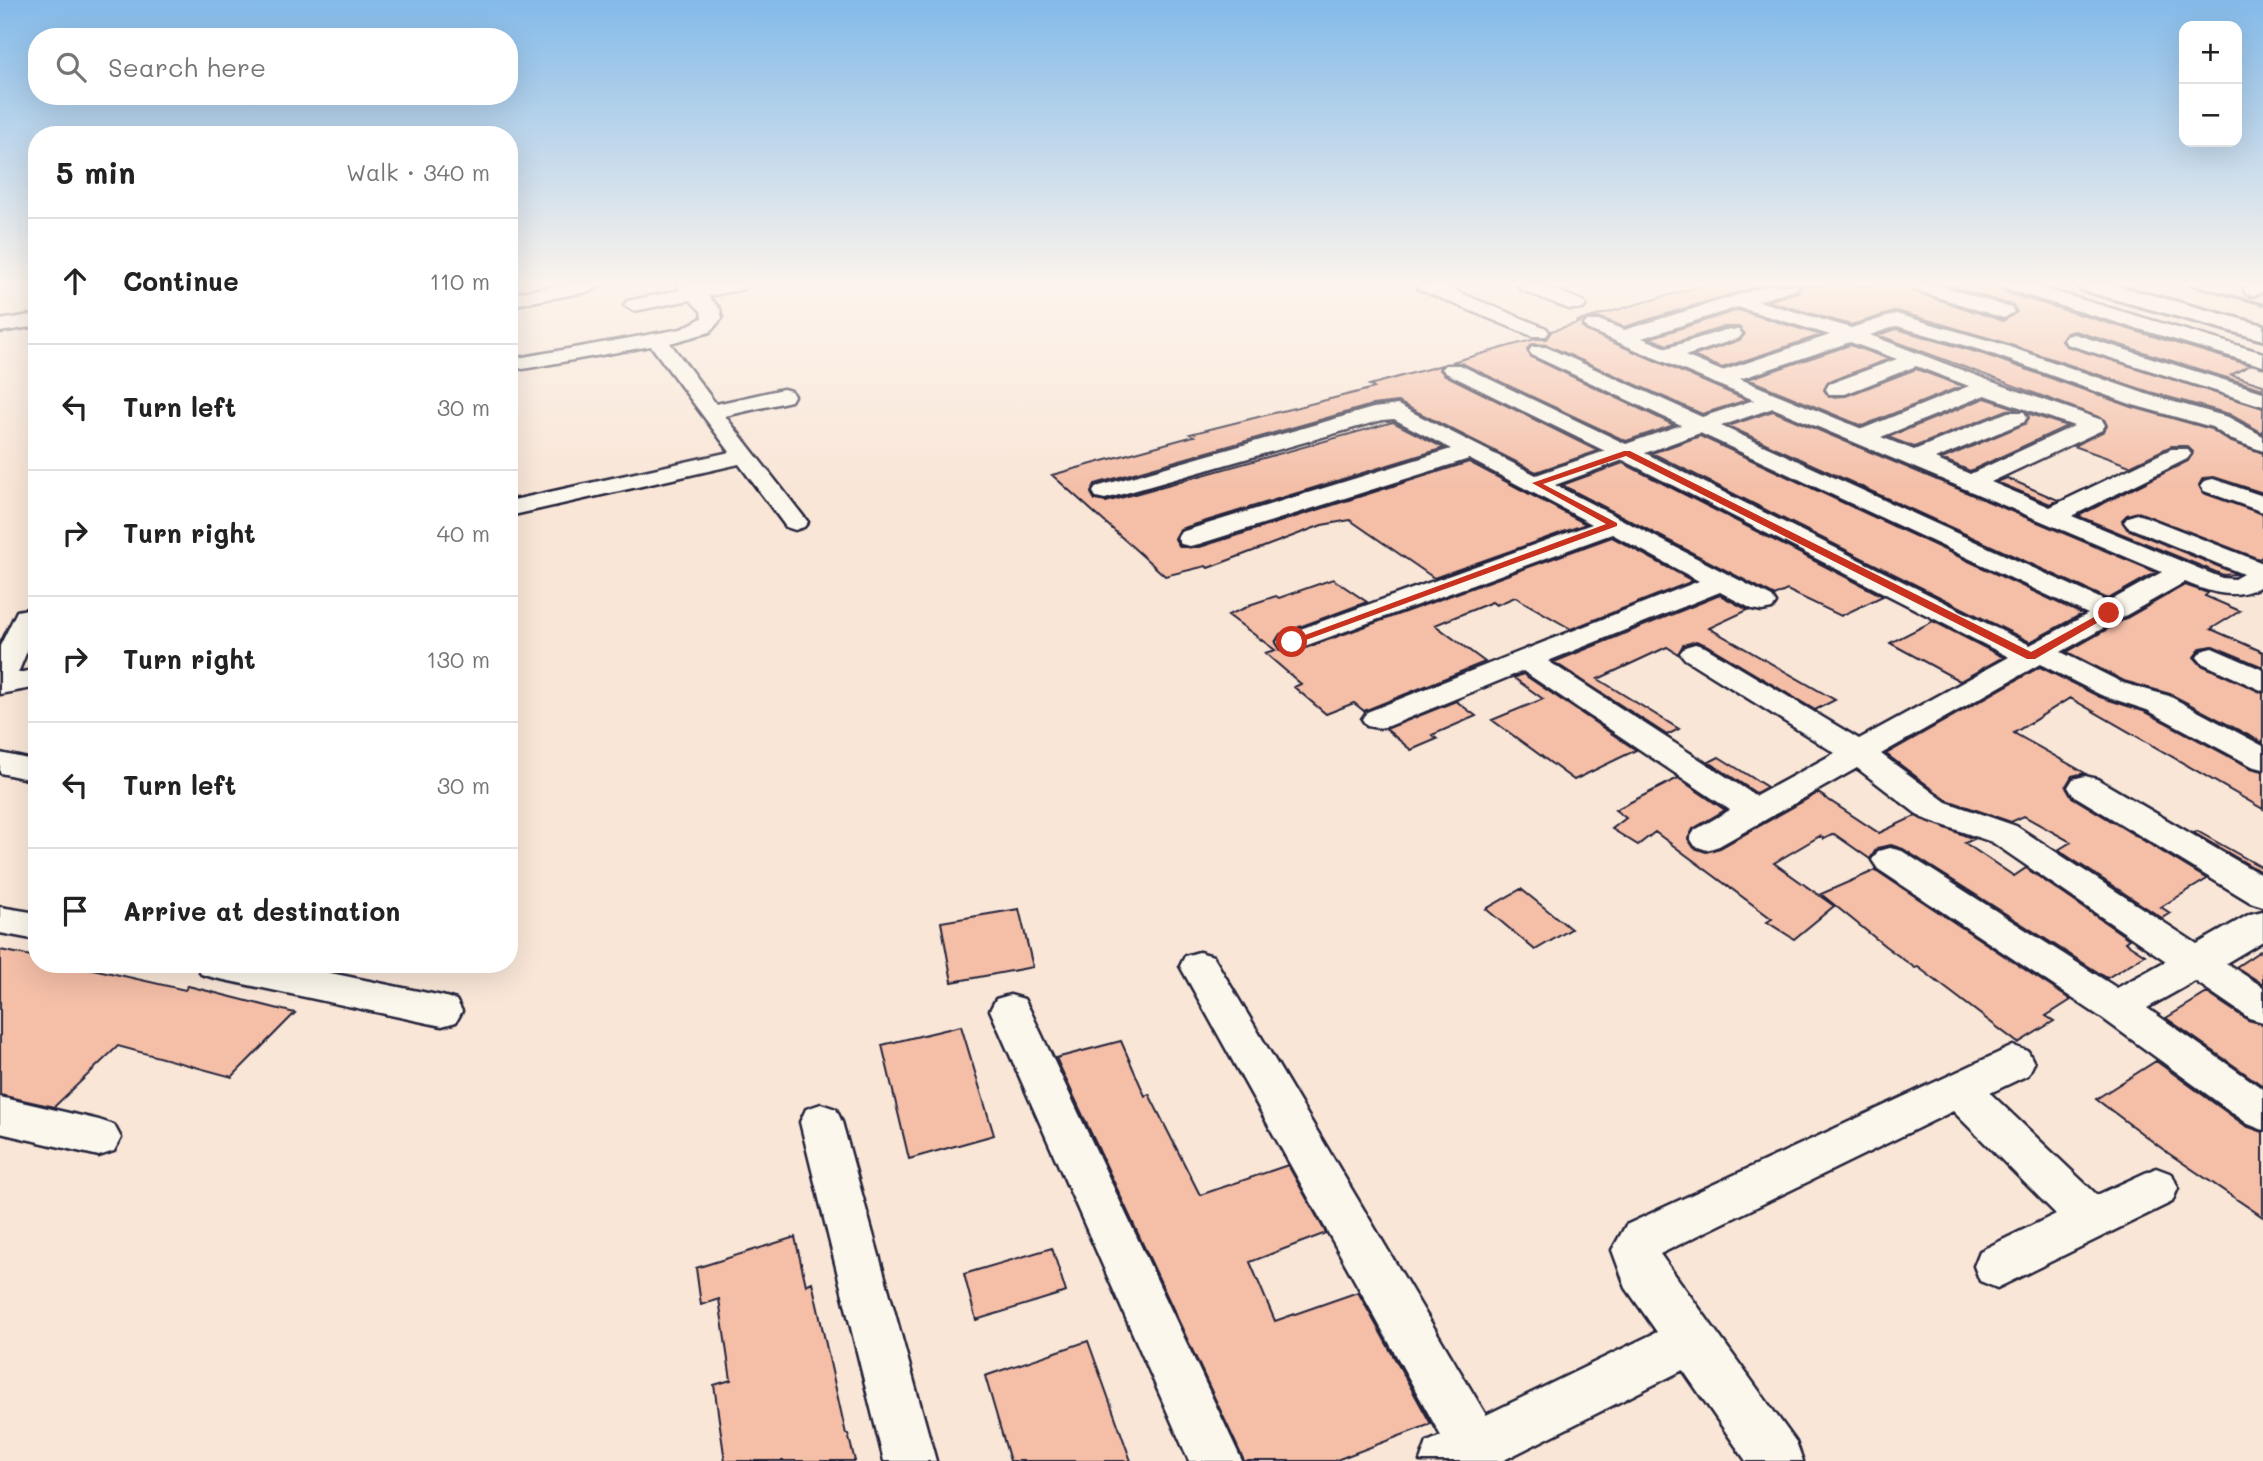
<!DOCTYPE html>
<html lang="en">
<head>
<meta charset="utf-8">
<style>
  :root { --surface:#fff; --page:#f6f6f6; --text:#222; --muted:#767676; --line:#e0e0e0 }
  body { margin:0; font-family:Mali,sans-serif; background:var(--page); color:var(--text) }
  .controls { position:absolute; right:21px; top:21px; display:grid; overflow:hidden; border-radius:14px; box-shadow:0 7px 28px #0002 }
  .controls button { width:63px; height:63px; display:grid; place-items:center; padding:0; border:0; border-bottom:2px solid var(--line); background:var(--surface); color:var(--text); font:35px sans-serif }
  .stop { position:absolute; width:21px; height:21px; margin:-16px; border:5px solid #c8321e; border-radius:50%; background:#fff }
  .stop.end { background:#c8321e; border-color:#fff; box-shadow:0 2px 7px #0008 }
  .list { margin:0; padding:0; list-style:none }
  h2 { display:flex; justify-content:space-between; align-items:center; height:91px; margin:0; padding:0 28px; font-size:30px }
  h2 small { font-size:23px; font-weight:400; color:var(--muted) }
  .list li { display:grid; grid-template-columns:46px 1fr auto; gap:21px; align-items:center; box-sizing:border-box; height:126px; padding:0 28px; border-top:2px solid var(--line) }
  .list b { display:block; font-size:26px; white-space:nowrap }
  .list em { font-size:23px; font-style:normal; color:var(--muted) }
  .icon { flex:none; width:38px; height:38px; fill:none; stroke:currentColor; stroke-width:2; stroke-linecap:round; stroke-linejoin:round }
  .map { position:relative; flex:none; width:2263px; height:1461px; overflow:hidden }
  .search { position:absolute; background:var(--surface); box-shadow:0 7px 28px #0002; left:28px; top:28px; width:490px; height:77px; display:flex; align-items:center; gap:18px; box-sizing:border-box; padding:0 24px; border-radius:28px; color:var(--muted); font-size:26px }
  .panel { position:absolute; background:var(--surface); box-shadow:0 7px 28px #0002; left:28px; top:126px; width:490px; height:847px; border-radius:28px }
  .map>svg:first-child { display:block }
  .building { fill:#f4bea7; stroke:#22223b; stroke-width:2 }
  .lines { fill:none; stroke-linecap:round; stroke-linejoin:round }
  .minor-casing { stroke:#22223b; stroke-width:5 }
  .highway-casing { stroke:#22223b; stroke-width:6 }
  .minor { fill:#fbf7ec; fill-rule:evenodd }
  .highway { fill:#fbf7ec; fill-rule:evenodd }
  .rail { stroke:#22223b; stroke-width:3.5 }
  .route { fill:#c8321e }
</style>
</head>
<body>
<div class="map">
<svg width="2263" height="1461" viewBox="0 0 2263 1461">
  <rect width="100%" height="100%" fill="#f9e6d7"/>
  <filter id="ink" filterUnits="userSpaceOnUse"><feTurbulence type="fractalNoise" baseFrequency=".0143" numOctaves="2"/><feDisplacementMap in="SourceGraphic" scale="14" xChannelSelector="R" yChannelSelector="G"/><feConvolveMatrix kernelMatrix="1 2 1 2 8 2 1 2 1" color-interpolation-filters="sRGB"/></filter>
  <g filter="url(#ink)">
    <path class="building" d="M1704,285H1762L1624,327L1601,318H1587L1582,327L1586,331L1747,400L1702,414L1547,345L1532,344L1527,349L1531,357L1674,425L1626,441L1461,363L1452,362L1535,339H1546L1551,331L1581,322L1578,321Z
      M1802,285H1908L1912,291L2003,321L2017,312L2012,305L1947,285H2000L2004,292L2250,365L2231,375L2263,385V389L2075,331L2066,333L2061,340L2066,346L2263,408V433L2229,414L2150,392L1999,341L1897,311L1851,325L1767,301L1798,292Z
      M1738,310L1821,335L1722,368L1693,356L1740,340L1745,334L1739,327H1724L1667,345L1650,338Z
      M1897,329L1983,354L2132,407L2211,429L2229,441L2263,453V493L2214,477L2203,478L2199,485L2203,493L2263,514V556L2259,559L2138,512L2127,515L2122,520L2127,529L2237,574L2223,575L2078,516L2188,461L2193,452L2187,446H2171L2130,466L2074,446L2104,431L2107,426L2104,419L1878,335Z
      M1850,345L1889,359L1828,382L1824,390L1829,397L1846,396L1916,369L1962,386L1862,426L1748,379Z
      M1442,365L1439,369L1445,375L1598,451L1536,472L1398,402L1372,405L1095,484L1091,493L1095,500L1106,502L1393,422L1444,448L1180,529L1175,539L1180,547H1200L1469,462L1586,524L1434,578L1350,520L1322,525L1208,568L1206,566L1165,576L1052,475L1194,436L1190,434L1374,388L1369,385Z
      M1985,398L2018,409L2007,410L1914,447L1888,437Z
      M1773,411L2156,572L2108,599L1728,426Z
      M2027,413L2067,426L1970,471L1942,459L2025,424L2029,418Z
      M1700,436L2082,614L2030,642L1652,453Z
      M1623,463L1883,596L1841,616L1787,590L1775,596L1562,485Z
      M2007,478L2058,500L2050,504L1997,482Z
      M1612,537L1693,581L1571,629L1515,597L1496,605L1492,602L1435,625L1485,662L1364,711L1354,703L1326,714L1294,687L1301,684L1265,653L1275,650L1228,615L1250,606L1249,605L1276,596L1279,598L1333,579L1367,602L1280,634L1275,643L1280,651L1292,653Z
      M2185,585L2208,593L2205,596L2240,611L2211,629L2263,652V667L2213,646L2201,648L2194,657L2201,665L2263,693V743L2170,694L2124,681L2067,652Z
      M1720,595L1748,610L1709,628L1835,700L1815,710L1706,645L1696,641L1683,645L1678,654L1667,647L1598,679L1679,729L1667,735L1554,662Z
      M1933,621L2003,657L1960,681L1890,643Z
      M2040,667L2100,697L2146,712L2251,768L2263,771V809L2070,698L2014,733L2085,773L2072,776L2066,786L2072,797L2207,879L2161,907L2170,913L2162,918L2058,850L2071,842L2024,816L2011,822L1947,800L1886,754Z
      M1523,674L1636,750L1574,780L1492,720L1543,699L1514,678Z
      M1456,701L1476,716L1432,735L1437,739L1411,750L1386,729Z
      M1719,757L1767,787L1756,793L1709,762Z
      M1678,778L1725,810L1693,829L1688,839L1694,848L1706,852L1720,848L1818,793L1879,833L1915,816L1974,839L1965,843L2014,876L2026,868L2129,939L2125,942L2145,955L2107,978L1903,849L1891,845L1877,848L1870,859L1834,834L1824,839L1820,836L1774,863L1834,906L1794,939L1767,922L1772,919L1655,832L1638,845L1612,829L1626,818L1615,810Z
      M2197,831L2263,868V873L2194,833Z
      M1876,870L1877,871L2071,1000L2046,1016L2054,1021L2018,1043L1918,967L1915,968L1885,946L1821,894Z
      M1521,889L1571,929L1535,950L1486,909Z
      M1019,909L1033,967L952,982L941,922Z
      M2263,949V984L2236,967Z
      M0,950L37,957V964H71L185,990L188,986L295,1013L232,1077L118,1046L54,1107L0,1095Z
      M2207,993L2248,1020L2263,1024V1086L2166,1018Z
      M961,1026L994,1135L909,1159L882,1045Z
      M1121,1041L1145,1096L1149,1094L1200,1195L1288,1165L1326,1233L1250,1262L1275,1321L1358,1292L1431,1424L1334,1461H1244L1056,1058Z
      M2156,1061L2246,1126L2263,1132V1217L2168,1153L2096,1099Z
      M795,1237L806,1285L812,1282L846,1434H848L855,1461H725L714,1385L731,1380L719,1299L701,1305L696,1268Z
      M1052,1248L1066,1292L976,1320L964,1274Z
      M1088,1341L1131,1461H1010L985,1376Z"/>
    <g class="lines">
      <g class="minor-casing">
        <path id="minor" d="M561,285H601L592,291L509,306V294Z
          M677,285H746L744,289L708,296L720,309L722,318L710,332L670,343L716,404L783,389L791,391L794,396L791,401L725,416L804,517L808,522L804,527L795,530L786,527L739,464L509,516V501L730,452L651,346L523,369L516,367L513,363L516,359L523,357L681,329L702,318L701,311L690,300L634,311L624,305L627,301L681,290Z
          M1416,285H1441L1546,328L1549,332L1546,336H1532L1418,289Z
          M1518,285H1543L1583,301L1586,305L1583,309H1569L1520,289Z
          M1771,285H1799L1797,289L1758,301L1851,328L1896,314L1903,316L1998,343L2149,395L2228,417L2263,436V451L2230,439L2212,427L2133,405L1984,351L1897,326L1870,335L1998,384L2102,420L2105,425L2102,430L1991,482L2050,507L2171,449H2187L2191,454L2187,459L2072,516L2222,578L2234,579L2243,574L2128,527L2124,522L2128,517L2137,514L2146,517L2263,563V585C2236,601 2212,593 2185,582L2061,652L2123,683L2169,696L2263,746V769L2252,766L2147,710L2101,695L2040,664L1881,754L1946,802L2016,826L2197,944L2250,914L2263,911V941L2226,963L2263,987V1022L2249,1018L2195,981L2147,1008L2263,1089V1130L2248,1124L2102,1018L1878,869L1872,860L1878,851L1890,848L1902,851L2117,988L2166,961L1992,842L1922,818L1857,768L1719,846L1707,850L1695,846L1690,838L1695,830L1730,810L1523,671L1389,726L1378,728L1367,726L1362,719L1367,712L1699,581L1612,534L1291,651L1281,648L1277,642L1281,636L1592,524L1469,459L1199,544L1190,546L1181,544L1177,538L1181,532L1451,449L1394,419L1382,420L1105,499L1096,497L1093,492L1096,487L1373,408L1398,405L1536,475L1605,451L1446,373L1442,369L1446,365H1460L1626,444L1681,425L1532,355L1529,351L1532,347H1546L1702,417L1754,400L1587,329L1584,325L1587,321H1601L1624,330ZM1738,307L1830,335L1722,371L1685,356L1739,338L1742,334L1739,330H1725L1667,348L1642,338ZM1850,342L1897,359L1829,384L1826,389L1829,394H1845L1916,366L1969,386L1862,429L1740,379ZM1985,395L2074,426L1970,474L1935,459L2024,422L2027,417L2024,412H2008L1914,450L1881,437ZM1773,408L2162,572L2108,602L1721,426ZM1700,433L2088,614L2030,645L1645,453ZM1623,460L2009,657L1859,739L1705,647L1695,644L1685,647L1680,653L1685,659L1835,753L1756,796L1548,661L1720,592L1752,609L1762,611L1772,609L1776,603L1772,597L1555,485Z
          M1911,285H1939L2011,308L2014,312L2004,318L1997,316L1913,289Z
          M2003,285H2032L2263,353V366L2005,289Z
          M2248,285H2263V292L2253,296L2246,294L2244,290Z
          M37,314V326L0,332V320Z
          M2074,334L2263,392V406L2067,344L2064,340L2067,336Z
          M2213,479L2263,496V512L2204,491L2201,486L2204,481Z
          M27,609L37,611V627L18,673L37,669V687L0,694V646L17,611Z
          M2212,648L2263,670V691L2202,663L2197,657L2202,651Z
          M0,753L37,761V781L0,773Z
          M2085,776L2097,779L2263,876V906L2250,902L2073,795L2068,787L2073,779Z
          M0,907L37,913V940L0,933Z
          M1199,952L1213,956L1486,1415L1657,1332L1626,1288L1612,1250L1626,1225L2013,1046L2028,1051L2034,1063L2028,1075L1990,1093L2097,1195L2156,1168L2172,1174L2178,1188L2172,1202L1997,1288L1980,1281L1974,1266L1980,1251L2056,1214L1953,1111L1660,1254L1796,1442L1803,1461H1746L1683,1370L1502,1461H1420L1427,1442L1441,1436L1180,966L1185,956Z
          M196,964H287L442,996L456,1000L462,1011L456,1022L442,1026L215,978L201,974Z
          M1010,995L1024,999L1030,1010L1242,1461H1189L990,1010L996,999Z
          M0,1097L99,1120L114,1125L121,1138L114,1151L99,1156L0,1133Z
          M821,1104L836,1109L842,1122L936,1461H884L800,1122L806,1109Z"/>
      </g>
      <g class="highway-casing">
        <path id="highway" d="M2078,285H2114L2263,325V340L2081,290Z"/>
      </g>
      <use href="#minor" class="minor"/>
      <use href="#highway" class="highway"/>
      <path class="rail" d="M2190,285L2263,304"/>
    </g>
  </g>
  <linearGradient id="sky" x2="0" y2="1"><stop stop-color="#83bae9"/><stop offset="0.58" stop-color="#fcf4ed"/><stop offset="1" stop-color="#fcf4ed" stop-opacity="0"/></linearGradient>
  <rect width="2263" height="489" fill="url(#sky)"/>
  <path class="route" d="M1624,451H1630L2031,652L2105,611L2114,613L2035,659H2027L1626,456L1543,484L1617,523V526L1295,644L1286,642L1606,524L1532,483Z"/>
</svg>
<div class="controls">
<button>+</button>
<button>−</button>
</div>
<div class="stop" style="left:1292px;top:642px"></div>
<div class="stop end" style="left:2109px;top:613px"></div>
<div class="search"><svg class="icon" aria-label="search" viewBox="0 0 24 24"><circle cx="10" cy="10" r="6"/><path d="M15 15l6 6"/></svg>Search here</div>
<section class="panel">
<h2>5 min<small>Walk · 340 m</small></h2>
<ul class="list">
<li><svg class="icon" aria-label="ahead" viewBox="0 0 24 24"><path d="M12 20V5M6 11l6-6 6 6"/></svg><div><b>Continue</b></div><em>110 m</em></li>
<li><svg class="icon" aria-label="left" viewBox="0 0 24 24"><path d="M17 20v-9H6M10 6l-5 5 5 5"/></svg><div><b>Turn left</b></div><em>30 m</em></li>
<li><svg class="icon" aria-label="right" viewBox="0 0 24 24"><path d="M7 20v-9h11M14 6l5 5-5 5"/></svg><div><b>Turn right</b></div><em>40 m</em></li>
<li><svg class="icon" aria-label="right" viewBox="0 0 24 24"><path d="M7 20v-9h11M14 6l5 5-5 5"/></svg><div><b>Turn right</b></div><em>130 m</em></li>
<li><svg class="icon" aria-label="left" viewBox="0 0 24 24"><path d="M17 20v-9H6M10 6l-5 5 5 5"/></svg><div><b>Turn left</b></div><em>30 m</em></li>
<li><svg class="icon" aria-label="arrive" viewBox="0 0 24 24"><path d="M6 21V4h12l-3 4 3 4H6"/></svg><div><b>Arrive at destination</b></div></li>
</ul>
</section>
</div>
</body>
</html>
